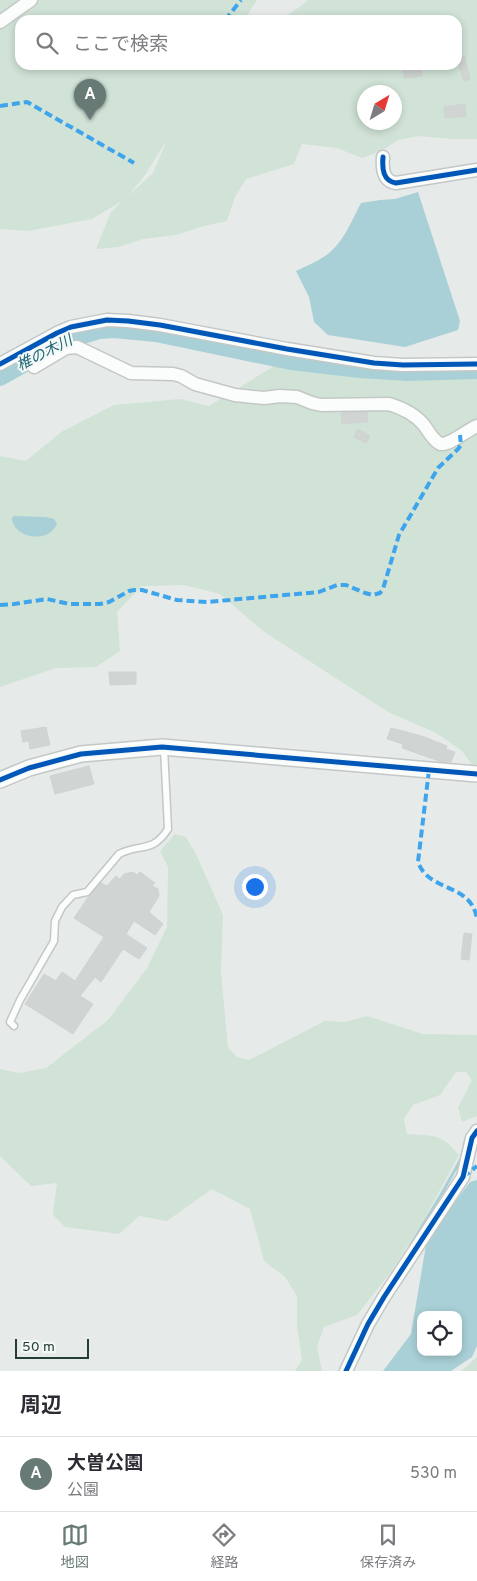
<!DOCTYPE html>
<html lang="ja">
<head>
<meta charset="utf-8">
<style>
  :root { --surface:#fff; --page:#f2f2f3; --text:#2b2b33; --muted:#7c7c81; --line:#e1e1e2; --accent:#687a75 }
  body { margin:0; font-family:Overpass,"Noto Sans JP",sans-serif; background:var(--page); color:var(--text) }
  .controls { position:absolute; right:15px; bottom:15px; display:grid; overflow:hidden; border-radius:10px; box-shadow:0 2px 8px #0003 }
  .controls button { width:45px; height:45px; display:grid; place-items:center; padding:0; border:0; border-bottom:1px solid var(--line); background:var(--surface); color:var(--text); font:25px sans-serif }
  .compass { position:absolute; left:357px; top:85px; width:45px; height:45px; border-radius:50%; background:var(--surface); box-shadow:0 2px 8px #0003; rotate:38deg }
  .scale { position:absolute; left:15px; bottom:12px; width:74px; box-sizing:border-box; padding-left:5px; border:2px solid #243d37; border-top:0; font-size:14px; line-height:18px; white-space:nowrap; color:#243d37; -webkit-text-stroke:4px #f4f9f7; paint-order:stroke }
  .you { position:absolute; left:254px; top:886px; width:18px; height:18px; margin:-12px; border:4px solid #fff; border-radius:50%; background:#1a73e8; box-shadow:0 0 0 8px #1a73e833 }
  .badge { display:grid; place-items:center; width:32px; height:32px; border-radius:50%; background:var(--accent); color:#fff; font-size:16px; font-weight:700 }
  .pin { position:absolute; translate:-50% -41px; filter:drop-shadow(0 1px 2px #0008) }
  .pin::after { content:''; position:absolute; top:26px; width:18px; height:15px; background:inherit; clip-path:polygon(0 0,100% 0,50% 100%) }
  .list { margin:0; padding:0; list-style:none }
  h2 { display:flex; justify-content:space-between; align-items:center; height:65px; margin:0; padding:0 20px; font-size:21px }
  h2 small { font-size:16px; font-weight:400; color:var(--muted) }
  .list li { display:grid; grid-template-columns:32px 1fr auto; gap:15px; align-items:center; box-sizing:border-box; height:75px; padding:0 20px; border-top:1px solid var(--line) }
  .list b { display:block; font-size:19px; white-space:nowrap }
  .list p { margin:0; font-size:16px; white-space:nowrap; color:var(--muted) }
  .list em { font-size:16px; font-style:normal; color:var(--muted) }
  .icon { flex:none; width:28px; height:28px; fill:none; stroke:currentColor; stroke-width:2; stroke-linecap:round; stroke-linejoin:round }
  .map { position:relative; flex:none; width:477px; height:1371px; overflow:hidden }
  .search { position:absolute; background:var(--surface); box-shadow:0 2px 8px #0003; left:15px; right:15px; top:15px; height:55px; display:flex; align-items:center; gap:12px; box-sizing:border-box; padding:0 18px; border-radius:15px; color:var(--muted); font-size:19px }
  .sheet { height:140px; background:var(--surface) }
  nav { display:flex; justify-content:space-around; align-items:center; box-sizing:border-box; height:70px; border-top:1px solid var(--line); background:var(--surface); font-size:14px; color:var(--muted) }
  nav a { display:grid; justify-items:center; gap:2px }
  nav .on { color:var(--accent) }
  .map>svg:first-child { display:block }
  .green { fill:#d0e3d6; fill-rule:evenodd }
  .water { fill:#a9d0d7; fill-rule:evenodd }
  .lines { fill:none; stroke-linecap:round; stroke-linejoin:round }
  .stream { stroke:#a9d0d7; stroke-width:3 }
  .river { stroke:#a9d0d7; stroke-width:18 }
  .building { fill:#d0d4d3; stroke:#ced4d2 }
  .service-casing { stroke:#c3c8c6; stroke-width:9 }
  .minor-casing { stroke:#c3c8c6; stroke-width:15 }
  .tertiary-casing { stroke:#c3c8c6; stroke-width:18 }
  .service { stroke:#fbfcfc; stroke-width:6 }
  .minor { stroke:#fbfcfc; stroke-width:12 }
  .tertiary { stroke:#fbfcfc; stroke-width:15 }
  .quiet { stroke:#3ea4ec; stroke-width:4; stroke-dasharray:8 4; stroke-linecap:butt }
  .cycleway-casing { stroke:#f4f9f7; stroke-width:8 }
  .cycleway { stroke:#0057b8; stroke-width:5 }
  .labels { text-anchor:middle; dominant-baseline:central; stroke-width:4; stroke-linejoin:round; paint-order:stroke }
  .water-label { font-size:15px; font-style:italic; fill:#206777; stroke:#f4f9f7 }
</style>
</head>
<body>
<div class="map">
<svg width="477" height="1371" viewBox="0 0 477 1371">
  <rect width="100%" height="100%" fill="#e6ebe9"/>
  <path class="green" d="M0,0H257L244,20H20V65H457V20H281L309,0H477V139H451L419,136L398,140L383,150L362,158L337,148L302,144L294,164L246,179L235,197L227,221L204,226L176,235L143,239L119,247L96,249L111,212L122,201L92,219L28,231L0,229ZM364,92H394V122H364ZM167,140L153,173L128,196L145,175Z
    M279,363L416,376H477V767L473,766L462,751L436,733L388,712L263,631L220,594L184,585L142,586L117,612L120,651L96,667L56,668L0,687V456L26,461L61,432L114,405L180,399L209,406Z
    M175,834L186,837L196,854L223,915L221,973L228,1047L237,1057L249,1060L325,1021L346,1022L367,1016L423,1034L477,1035V1116L462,1122L458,1108L472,1080L466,1072H456L440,1095L413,1105L404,1119L407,1134C434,1136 441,1133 459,1155L422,1223L391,1272L357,1315L324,1327L317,1347L322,1371H295L302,1360L297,1326V1296L285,1277L264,1261L250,1209L212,1189L167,1221L139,1216L119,1234L65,1227L53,1215L57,1183L31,1186L0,1156V1069L19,1073L46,1068L108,1020L147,968L167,927L168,867L160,851Z
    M477,1357V1371H461Z"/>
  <path class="water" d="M418,192L460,321L458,330L405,347L328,335L314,322L309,297L296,271C306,266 316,262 325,256C343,244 351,222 361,203L380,200L395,199Z
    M14,516L46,517L54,519L57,523C51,544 13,539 12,518Z
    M477,1180V1346L472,1357L451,1371H383L411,1334L427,1239L470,1182ZM421,1315H458V1352H421Z"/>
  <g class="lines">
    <path class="stream" d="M410,1246L441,1195L461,1159L466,1139"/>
    <path class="river" d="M0,377L52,348L72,338L99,330L114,329L156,333L291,361L360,369L407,372L477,370"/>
  </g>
  <path class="building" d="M464,56L470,79L464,81L457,58Z
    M411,65H421L422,76L404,78L403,66Z
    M465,104L466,116L445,118L444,107Z
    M367,412L368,422L342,424L341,413Z
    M358,429L370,436L366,443L354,437Z
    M109,672H136V684L110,685Z
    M46,727L50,745L30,749L29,741L23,742L21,731Z
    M391,728L422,736L447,746L446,749L455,752L451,762H442L402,748L403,744L387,739Z
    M89,766L94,784L55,794L50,776Z
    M133,872L137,875L140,872L155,883L152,886L158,889L159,896L149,912L163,924L155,935L134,921L126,934L147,948L139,959L123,949L101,982L95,977L80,996L93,1004L73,1034L25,1004L44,974L56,981L62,972L75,981L104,937L74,918L89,896L101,883L107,886L116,876L120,879L124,874Z
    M464,933L472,934L469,960L461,959Z"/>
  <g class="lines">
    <g class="service-casing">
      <path id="service" d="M14,1026L10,1022L20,1000L54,941L55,921L62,907L73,895L87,892L119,854C140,843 152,854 168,829L164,748"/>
    </g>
    <g class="minor-casing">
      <path id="minor" d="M0,22L31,0
        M383,157C382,169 383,181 396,183L477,170
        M0,364L57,333L71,327L107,320L128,321L160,325L287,349L374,363L403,365L477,364
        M34,367L66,348L77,347L131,373L173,374L181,376L195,384L235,395L264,398L280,396L297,397L312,403L321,405L389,404C402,408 415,414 424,425C429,432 432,439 440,444C451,445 465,431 477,426
        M346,1371L368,1324L384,1297L463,1177L472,1138L477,1131"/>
    </g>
    <g class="tertiary-casing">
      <path id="tertiary" d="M0,780L29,768L81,754L162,747L477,774"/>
    </g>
    <use href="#service" class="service"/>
    <use href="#minor" class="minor"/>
    <use href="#tertiary" class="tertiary"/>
    <path class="quiet" d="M225,20L241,0
      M0,106L27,102L134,163
      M0,605L14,604L47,599L69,604H100L109,602L129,591L134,590H142L177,600L207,602L319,592L337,585H346L365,593L373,595L380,593L383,589L399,535L438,468L458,449L461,445L460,435
      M429,770L418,862C429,893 471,882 477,919
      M463,1177L477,1166"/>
    <g class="cycleway-casing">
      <path id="cycleway" d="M383,157C382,169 383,181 396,183L477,170
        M0,364L57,333L71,327L107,320L128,321L160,325L287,349L374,363L403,365L477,364
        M0,780L29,768L81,754L162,747L477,774
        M346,1371L368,1324L384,1297L463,1177L472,1138L477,1131"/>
    </g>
    <use href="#cycleway" class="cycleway"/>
  </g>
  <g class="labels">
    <g class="water-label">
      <text transform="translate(45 354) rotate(-27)">椎の木川</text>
    </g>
  </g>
</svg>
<div class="controls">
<button><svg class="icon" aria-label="locate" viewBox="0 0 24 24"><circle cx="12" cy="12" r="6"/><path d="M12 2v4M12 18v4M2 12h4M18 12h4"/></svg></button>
</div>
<svg class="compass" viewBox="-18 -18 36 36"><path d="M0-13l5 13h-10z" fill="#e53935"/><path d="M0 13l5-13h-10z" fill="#7c7c81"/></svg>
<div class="scale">50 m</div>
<div class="you"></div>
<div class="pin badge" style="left:90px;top:120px">A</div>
<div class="search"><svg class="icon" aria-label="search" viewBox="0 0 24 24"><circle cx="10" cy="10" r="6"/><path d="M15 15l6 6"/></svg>ここで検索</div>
</div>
<section class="sheet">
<h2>周辺<small></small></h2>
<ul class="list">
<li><span class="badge">A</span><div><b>大曽公園</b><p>公園</p></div><em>530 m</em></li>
</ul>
</section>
<nav>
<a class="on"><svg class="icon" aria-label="map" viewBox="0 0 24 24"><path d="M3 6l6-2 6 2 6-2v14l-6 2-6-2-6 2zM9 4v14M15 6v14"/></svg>地図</a>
<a><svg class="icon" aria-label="directions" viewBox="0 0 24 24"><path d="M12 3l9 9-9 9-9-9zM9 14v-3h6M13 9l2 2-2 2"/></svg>経路</a>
<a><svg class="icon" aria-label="saved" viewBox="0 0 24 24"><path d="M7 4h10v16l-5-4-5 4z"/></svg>保存済み</a>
</nav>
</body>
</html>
